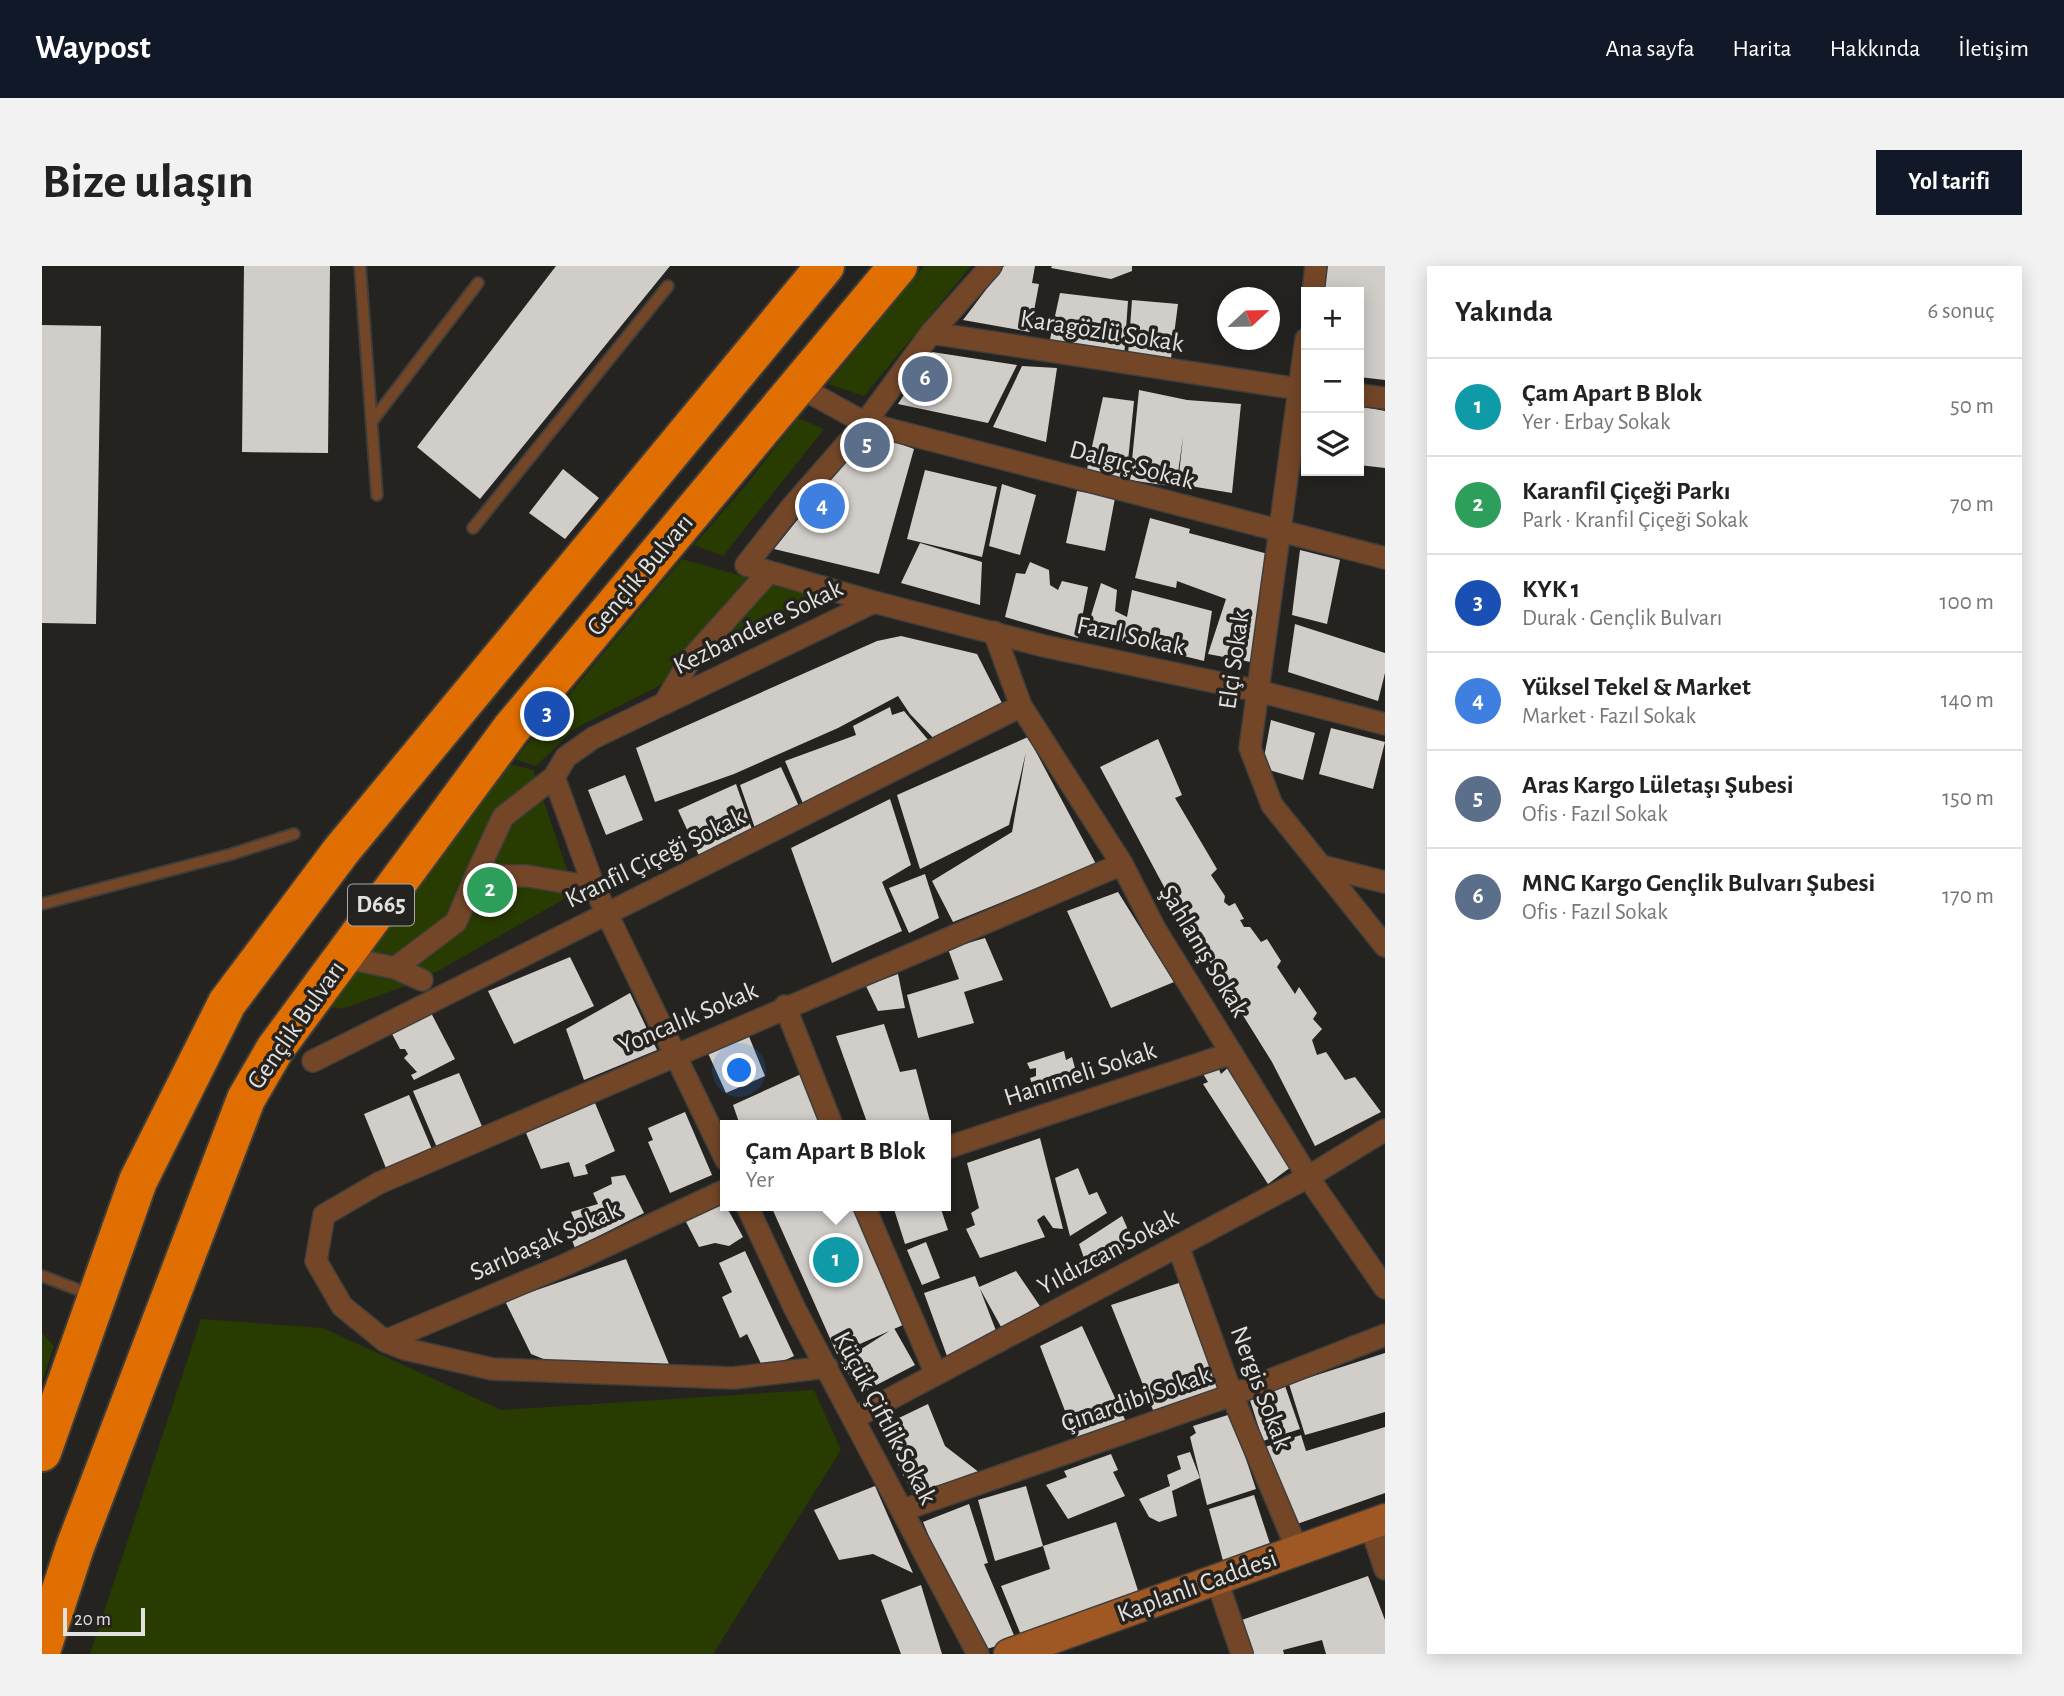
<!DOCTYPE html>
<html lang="tr">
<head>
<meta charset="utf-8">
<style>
  :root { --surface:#fff; --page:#f2f2f2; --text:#222; --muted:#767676; --line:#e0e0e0; --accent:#111827 }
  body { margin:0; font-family:"Alegreya Sans",sans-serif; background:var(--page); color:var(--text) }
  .controls { position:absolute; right:21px; top:21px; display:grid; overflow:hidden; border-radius:0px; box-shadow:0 4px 18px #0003 }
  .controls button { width:63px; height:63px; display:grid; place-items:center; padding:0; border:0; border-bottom:2px solid var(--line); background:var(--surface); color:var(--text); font:35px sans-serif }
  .compass { position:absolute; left:1175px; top:21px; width:63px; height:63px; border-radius:50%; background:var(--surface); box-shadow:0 4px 18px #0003; rotate:68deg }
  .scale { position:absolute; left:21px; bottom:18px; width:82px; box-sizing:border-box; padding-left:7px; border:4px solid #e2e1df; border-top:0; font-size:19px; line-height:24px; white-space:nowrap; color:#e2e1df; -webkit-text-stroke:5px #252320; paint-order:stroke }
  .you { position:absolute; left:698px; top:805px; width:24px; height:24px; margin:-18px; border:5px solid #fff; border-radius:50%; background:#1a73e8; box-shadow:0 0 0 10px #1a73e833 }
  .badge { display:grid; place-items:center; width:46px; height:46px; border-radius:50%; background:var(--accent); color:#fff; font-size:23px; font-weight:700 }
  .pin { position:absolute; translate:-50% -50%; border:4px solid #fff; box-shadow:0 2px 7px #0006 }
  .popup { position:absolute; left:678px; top:854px; width:231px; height:91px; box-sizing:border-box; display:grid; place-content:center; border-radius:0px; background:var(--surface); filter:drop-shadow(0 2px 5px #0005); font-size:23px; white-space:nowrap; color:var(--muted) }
  .popup b { font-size:26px; color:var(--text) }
  .popup::after { content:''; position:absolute; left:50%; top:100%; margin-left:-14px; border:14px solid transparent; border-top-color:var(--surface) }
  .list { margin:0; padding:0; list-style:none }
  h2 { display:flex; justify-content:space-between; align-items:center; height:91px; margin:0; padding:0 28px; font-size:30px }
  h2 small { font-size:23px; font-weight:400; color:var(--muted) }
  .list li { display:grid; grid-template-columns:46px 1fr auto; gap:21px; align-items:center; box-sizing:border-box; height:98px; padding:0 28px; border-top:2px solid var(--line) }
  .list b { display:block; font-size:26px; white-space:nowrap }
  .list p { margin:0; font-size:23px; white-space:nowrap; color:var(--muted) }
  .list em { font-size:23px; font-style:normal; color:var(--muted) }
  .icon { flex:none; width:38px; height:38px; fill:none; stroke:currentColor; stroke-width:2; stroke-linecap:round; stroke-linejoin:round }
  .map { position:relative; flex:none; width:1343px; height:1388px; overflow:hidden; border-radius:0px }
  header { display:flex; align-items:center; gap:42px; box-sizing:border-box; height:98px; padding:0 35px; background:var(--accent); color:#fff }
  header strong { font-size:33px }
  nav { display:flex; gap:38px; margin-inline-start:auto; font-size:24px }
  .intro { display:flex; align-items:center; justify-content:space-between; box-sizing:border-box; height:168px; padding:0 42px }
  h1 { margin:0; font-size:49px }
  .button { padding:18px 32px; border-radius:0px; background:var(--accent); color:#fff; font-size:24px; font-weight:700 }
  main { display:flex; gap:42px; padding:0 42px }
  aside { flex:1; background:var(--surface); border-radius:0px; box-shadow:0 4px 18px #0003 }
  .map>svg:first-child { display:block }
  .green { fill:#283b00 }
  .building { fill:#d1ceca }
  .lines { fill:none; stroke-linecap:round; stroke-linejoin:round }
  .lane-casing { stroke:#3f3e3b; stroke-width:14 }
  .street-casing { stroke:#3f3e3b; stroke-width:24 }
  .secondary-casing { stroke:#3f3e3b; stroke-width:33 }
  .highway-casing { stroke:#3f3e3b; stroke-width:42 }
  .lane { stroke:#734628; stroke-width:10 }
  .street { stroke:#734628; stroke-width:21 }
  .secondary { stroke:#9f5723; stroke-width:30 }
  .highway { stroke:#e06e01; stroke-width:38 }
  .labels { text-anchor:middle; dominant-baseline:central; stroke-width:7; stroke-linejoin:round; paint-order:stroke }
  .shield { fill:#252320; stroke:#a9a8a6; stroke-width:2 }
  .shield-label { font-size:24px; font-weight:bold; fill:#e2e1df }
  .street-label { font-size:26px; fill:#e2e1df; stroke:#252320 }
</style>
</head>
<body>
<header>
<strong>Waypost</strong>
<nav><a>Ana sayfa</a><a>Harita</a><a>Hakkında</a><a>İletişim</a></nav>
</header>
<div class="intro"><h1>Bize ulaşın</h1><a class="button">Yol tarifi</a></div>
<main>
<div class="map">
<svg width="1343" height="1388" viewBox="0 0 1343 1388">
  <rect width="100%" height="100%" fill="#252320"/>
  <path class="green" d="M882,0H929L822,130L786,118Z
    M756,152L782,163L681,290L652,279L705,218Z
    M640,293L785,334L532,463L494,500L473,493Z
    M468,498L491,504L533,627L380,714L300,743L278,739L366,620Z
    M159,1053L281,1062L459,1144L772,1124L799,1184L671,1388H48Z
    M0,1067L12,1080L0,1116Z"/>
  <path class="building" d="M202,0H288L286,187L200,186Z
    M514,0H628L438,233L375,181Z
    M962,0H993L990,17L997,18L988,66L921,54Z
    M1010,0H1090V5L1069,13L1009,2Z
    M1284,0H1343V114L1317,111V26H1282Z
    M1018,27L1086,35L1082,92L1007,78Z
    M1090,34L1136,38L1129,92L1086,89Z
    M0,59L59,60L54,358L0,357Z
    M890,86L975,99L946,157L856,138Z
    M980,100L1015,102L1004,176L951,161Z
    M1097,124L1145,134L1199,138L1190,227L1136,218L1141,171L1134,221L1088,214Z
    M1061,131L1092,135L1084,215L1045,203Z
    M1317,140L1343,145V202L1317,199Z
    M826,166L872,183L837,308L732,283Z
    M521,203L557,232L523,273L487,247Z
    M883,204L955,221L940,291L865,273Z
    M960,218L994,229L978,289L947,280Z
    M1035,225L1073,232L1063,285L1024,277Z
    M1108,252L1148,263L1147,267L1226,288L1214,397L1166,388L1184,333L1135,315L1134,322L1093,312Z
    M878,277L940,296L938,339L859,317Z
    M1258,284L1298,294L1285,358L1250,349Z
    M988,296L1007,304L1008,319L1016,324L1020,315L1046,321L1036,372L963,351L974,307L983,308Z
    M1059,317L1075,324L1073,345L1085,351L1090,324L1170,345L1162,395L1044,366Z
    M1253,358L1343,387V407L1336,435L1246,406Z
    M859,370L935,388L965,447L900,481L868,448L856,430L796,462L692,508L613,536L594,482L835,375Z
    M848,441L850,449L862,445L892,481L765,547L743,495L814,469L811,460Z
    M1229,454L1273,467L1261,514L1220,502Z
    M1289,462L1343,476L1331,523L1277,508Z
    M986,471L1054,598L911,656L890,615L970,566L984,486L967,559L878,603L855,529Z
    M1116,473L1140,529L1133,532L1175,603L1169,609L1183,630L1182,636L1187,640L1193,637L1202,653L1198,654L1202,661H1208L1219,676L1225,673L1239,695L1235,701L1253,728L1257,721L1275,747L1271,753L1280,763L1270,774L1275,789L1284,786L1303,814L1313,811L1339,846L1273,880L1230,796L1128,632L1058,501Z
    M739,501L760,547L715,568L698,519Z
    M583,509L601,554L564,569L546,524Z
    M694,518L712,569L660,596L636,544Z
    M848,533L869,599L840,616L860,665L790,697L749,582Z
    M883,608L897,652L867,667L847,622Z
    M1076,626L1132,716L1069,742L1025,645Z
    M943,672L961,714L922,726L932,757L876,772L865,729L917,713L906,683Z
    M528,691L552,740L472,778L446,725Z
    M856,708L863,742L836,745L824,720Z
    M588,727L615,784L542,814L524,763Z
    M386,741L413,793L372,814L369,809L375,806L362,792L366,788L363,783H358L348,764Z
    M842,758L858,806L874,803L889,859H826L794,770Z
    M706,768L723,810L684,827L665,785Z
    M1022,785L1024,794L1030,791L1037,817L993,828L988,812L994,810V802L988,803L985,797Z
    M1190,798L1253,898L1226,918L1161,818L1166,816L1160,806L1175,799L1179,808Z
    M768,804L790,859H698L691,839Z
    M417,807L442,865L396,884L371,825Z
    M367,829L392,888L346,907L322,848Z
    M553,837L573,885L543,899L546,908L532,911L527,896L499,903L484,867Z
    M643,846L670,909L628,927L606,876L611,874L606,862Z
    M998,872L1021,963L1011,962L1002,949L995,954L1003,971L938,992L924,963L933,959L929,947L937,942L925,897Z
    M1036,902L1047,929L1055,926L1065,947L1028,970L1013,912Z
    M583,909L602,947L533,982L524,958L533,955L529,946L556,938L551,927L570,918L569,911Z
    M684,933V940L701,971L687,980L673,977L657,981L642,952Z
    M729,940H811L861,1059L795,1088Z
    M851,940H898L906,964L863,978Z
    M1080,950L1093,980L1053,1001L1048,988L1042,992L1037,978Z
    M884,976L898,1012L880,1019L865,984Z
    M703,985L752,1090L722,1104L705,1068L698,1072L680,1031L690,1026L677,997Z
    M584,993L629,1103L509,1096L489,1088L463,1035Z
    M974,1005L1002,1046L963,1068L937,1021Z
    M933,1010L956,1070L905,1090L882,1027Z
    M1143,1015L1182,1125L1111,1144L1069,1039Z
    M1040,1060L1085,1158L1035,1176L998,1080Z
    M852,1062L873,1099L819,1127L799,1096Z
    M1343,1087V1146L1263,1169L1247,1118Z
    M1242,1117L1258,1163L1221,1175L1206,1128Z
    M886,1138L903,1180L938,1207L870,1227L838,1161Z
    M1189,1148L1214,1223L1165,1239L1148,1171L1154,1167L1151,1160Z
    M1343,1161V1227L1255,1258L1223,1181L1259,1169L1264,1185Z
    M1148,1186L1158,1212L1130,1225L1135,1250L1117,1256L1107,1251L1097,1233L1128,1220L1125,1209L1139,1203L1135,1190Z
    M1069,1188L1076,1204L1071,1206L1083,1230L1026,1253L1004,1219L1025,1211L1022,1205Z
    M833,1220L871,1307L831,1288L797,1294L772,1244Z
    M984,1220L1001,1280L953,1295L936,1234Z
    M1212,1229L1231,1287L1183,1302L1167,1243Z
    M927,1238L946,1297L942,1298L974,1374L935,1386L881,1256Z
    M1074,1256L1099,1334L981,1374L959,1320L1008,1303L1001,1280Z
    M1326,1310L1343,1354V1388H1284L1280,1374L1241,1384L1242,1388H1206L1194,1356Z
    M879,1319L900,1388H859L839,1334Z"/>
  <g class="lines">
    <g class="lane-casing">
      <path id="lane" d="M318,0L335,229
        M331,154L436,17
        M431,262L626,20
        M0,638L190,588L252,568
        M0,1010L50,1029"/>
    </g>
    <g class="street-casing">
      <path id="street" d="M1271,26L1274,0
        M889,67L1264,124
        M1264,73L1208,482L1230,539L1343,680
        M756,120L823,157L1343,292
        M1317,129L1343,132
        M832,336L704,299L748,243L823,157L889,67L949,0
        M952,366L979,440L1080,598L1113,663L1266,911L1343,1022
        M622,438L648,394L727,306
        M512,511L461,551L434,609L485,610L552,621
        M1279,600L1343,616
        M310,693L353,702
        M380,714L353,702L414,656L434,609
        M743,740L790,859
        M271,795L979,440
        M904,882L1190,787
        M684,894L552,621L512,511L524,491L551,472L832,336L1002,380L1216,425L1343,458
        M705,940L753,1043L936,1388
        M822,940L894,1108
        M1136,980L1190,1129L1255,1283
        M343,1075L523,999L684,924
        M785,1101L691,1112L450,1103L363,1083L343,1075L300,1040L274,995L282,949L337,917L1080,598
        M812,1152L1266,911L1343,864
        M861,1244L1190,1129L1343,1069
        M1328,1258L1343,1303
        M1175,1315L1200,1388"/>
    </g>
    <g class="secondary-casing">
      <path id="secondary" d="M967,1388L1343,1253"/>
    </g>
    <g class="highway-casing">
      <path id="highway" d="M0,1186L96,915L185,737L299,585L783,0
        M0,1382L33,1281L204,833L233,783L469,463L856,0"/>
    </g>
    <use href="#lane" class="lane"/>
    <use href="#street" class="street"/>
    <use href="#secondary" class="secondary"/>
    <use href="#highway" class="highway"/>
  </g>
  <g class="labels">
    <rect class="shield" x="306" y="618.5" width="66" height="41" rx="5"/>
    <g class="shield-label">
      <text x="339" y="639">D665</text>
    </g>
    <g class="street-label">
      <text transform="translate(1060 65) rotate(9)">Karagözlü Sokak</text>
      <text transform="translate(1090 199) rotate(15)">Dalgıç Sokak</text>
      <text transform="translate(598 309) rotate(-50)">Gençlik Bulvarı</text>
      <text transform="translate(716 361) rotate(-26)">Kezbandere Sokak</text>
      <text transform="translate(1089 370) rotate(12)">Fazıl Sokak</text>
      <text transform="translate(1192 394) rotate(-82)">Elçi Sokak</text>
      <text transform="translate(613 592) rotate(-26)">Kranfil Çiçeği Sokak</text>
      <text transform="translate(1162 685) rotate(59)">Şahlanış Sokak</text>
      <text transform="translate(646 752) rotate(-23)">Yoncalık Sokak</text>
      <text transform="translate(254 759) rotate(-55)">Gençlik Bulvarı</text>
      <text transform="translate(1038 808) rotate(-18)">Hanımeli Sokak</text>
      <text transform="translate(503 975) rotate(-24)">Sarıbaşak Sokak</text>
      <text transform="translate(1066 986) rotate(-28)">Yıldızcan Sokak</text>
      <text transform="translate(1219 1122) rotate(69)">Nergis Sokak</text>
      <text transform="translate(1094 1133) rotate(-19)">Çınardibi Sokak</text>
      <text transform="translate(843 1152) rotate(62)">Küçük Çiftlik Sokak</text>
      <text transform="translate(1155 1320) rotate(-20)">Kaplanlı Caddesi</text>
    </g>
  </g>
</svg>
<div class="controls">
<button>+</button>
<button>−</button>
<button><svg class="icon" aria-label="layers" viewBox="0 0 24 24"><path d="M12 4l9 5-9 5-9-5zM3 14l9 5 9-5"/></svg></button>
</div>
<svg class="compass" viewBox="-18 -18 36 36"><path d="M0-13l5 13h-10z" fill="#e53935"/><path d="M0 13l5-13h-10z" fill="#767676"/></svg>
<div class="scale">20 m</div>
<div class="you"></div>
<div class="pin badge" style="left:794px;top:994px;background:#0f9aa8">1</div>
<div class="popup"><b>Çam Apart B Blok</b>Yer</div>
<div class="pin badge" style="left:448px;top:624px;background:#2e9e5b">2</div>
<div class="pin badge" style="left:505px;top:448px;background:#1a4fb4">3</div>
<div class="pin badge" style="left:780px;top:240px;background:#3f7fe0">4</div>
<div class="pin badge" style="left:825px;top:179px;background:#5c6f8a">5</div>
<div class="pin badge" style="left:883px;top:113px;background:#5c6f8a">6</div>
</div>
<aside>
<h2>Yakında<small>6 sonuç</small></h2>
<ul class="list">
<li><span class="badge" style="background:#0f9aa8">1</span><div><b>Çam Apart B Blok</b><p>Yer · Erbay Sokak</p></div><em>50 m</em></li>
<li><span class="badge" style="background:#2e9e5b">2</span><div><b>Karanfil Çiçeği Parkı</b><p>Park · Kranfil Çiçeği Sokak</p></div><em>70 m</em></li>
<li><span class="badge" style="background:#1a4fb4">3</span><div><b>KYK 1</b><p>Durak · Gençlik Bulvarı</p></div><em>100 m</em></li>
<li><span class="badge" style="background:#3f7fe0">4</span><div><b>Yüksel Tekel &amp; Market</b><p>Market · Fazıl Sokak</p></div><em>140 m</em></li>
<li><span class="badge" style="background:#5c6f8a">5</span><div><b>Aras Kargo Lületaşı Şubesi</b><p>Ofis · Fazıl Sokak</p></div><em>150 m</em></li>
<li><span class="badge" style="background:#5c6f8a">6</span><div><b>MNG Kargo Gençlik Bulvarı Şubesi</b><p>Ofis · Fazıl Sokak</p></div><em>170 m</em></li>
</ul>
</aside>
</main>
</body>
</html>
